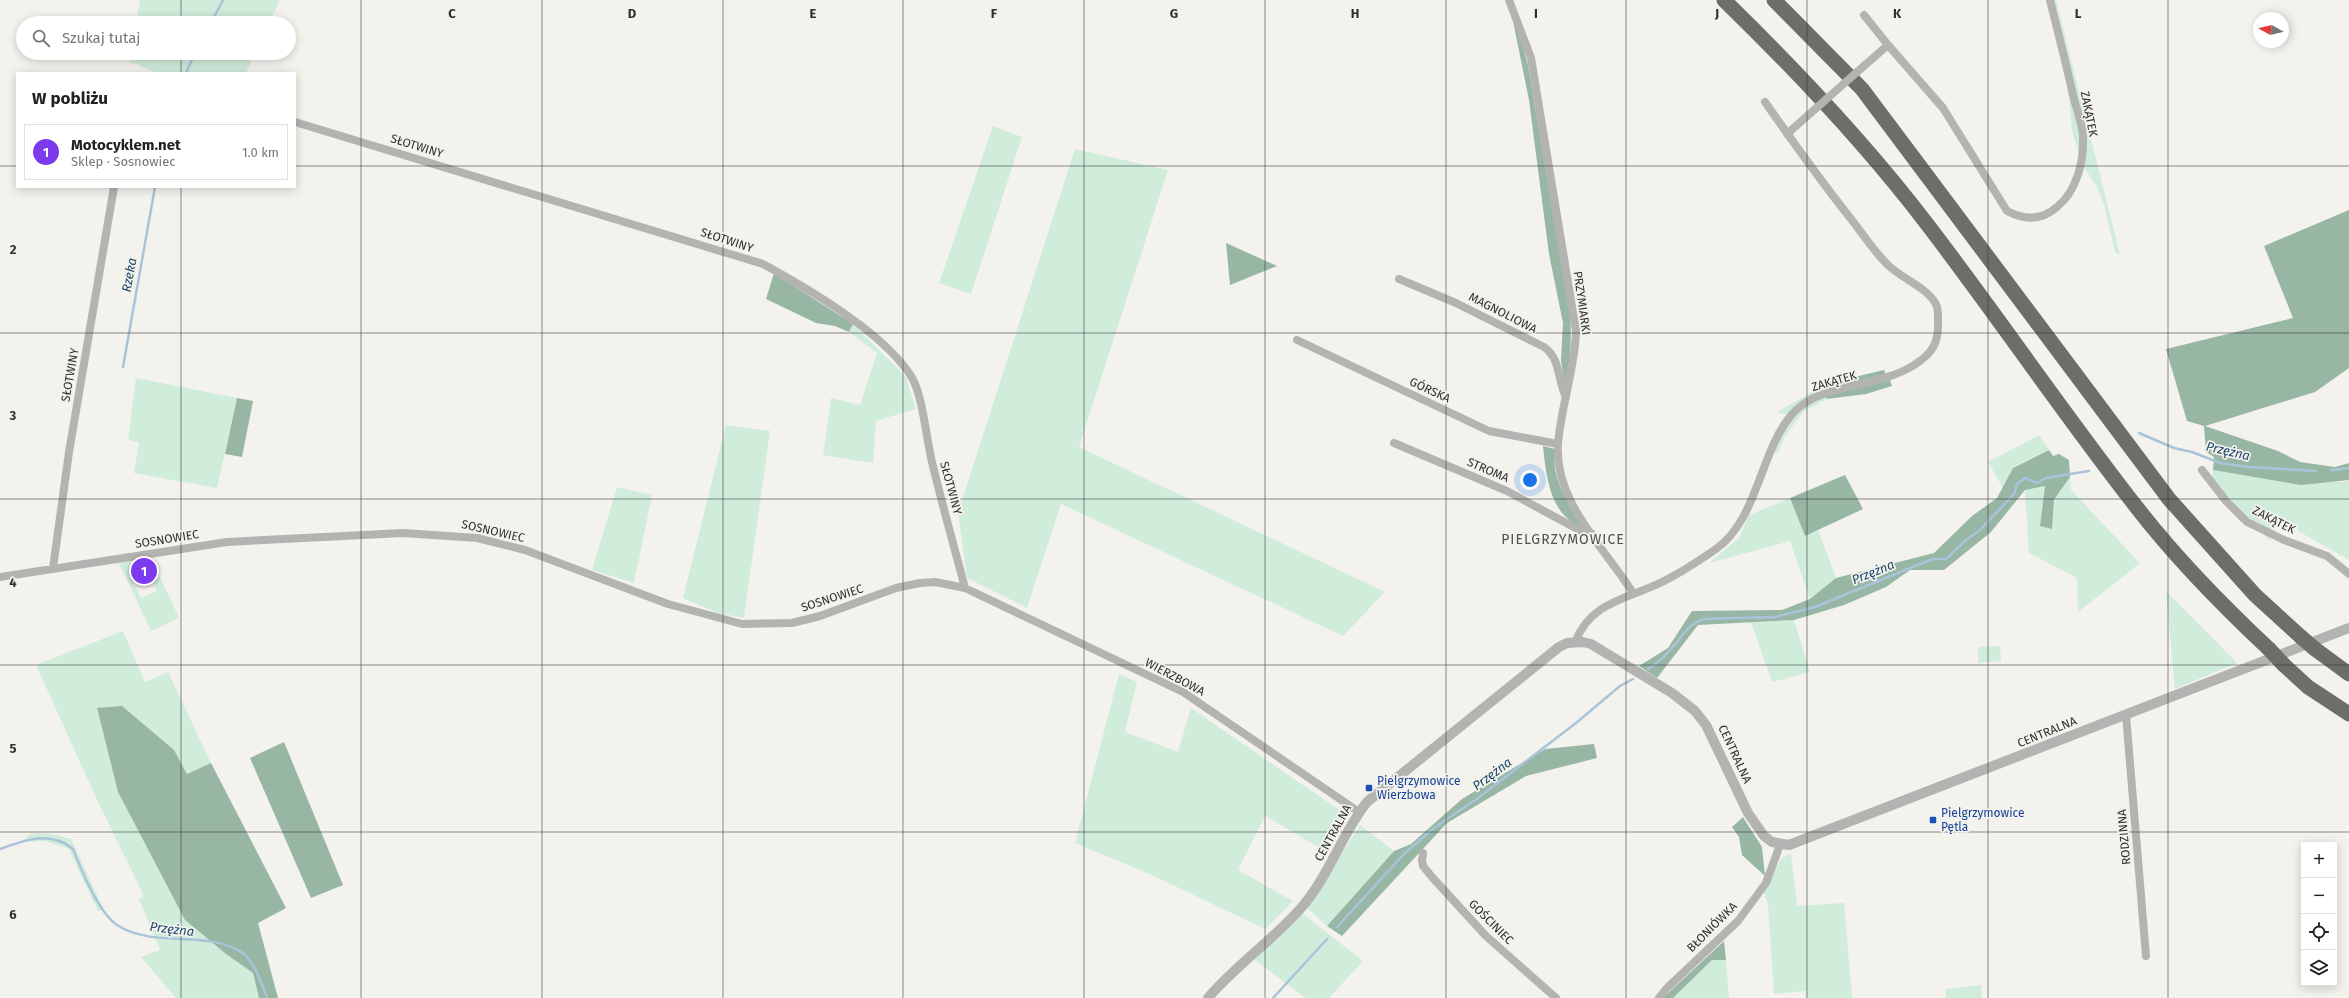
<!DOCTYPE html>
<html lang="pl">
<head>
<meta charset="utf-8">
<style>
  :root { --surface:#fff; --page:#f6f6f6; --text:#222; --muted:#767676; --line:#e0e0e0; --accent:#7c3aed }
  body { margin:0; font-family:"Fira Sans",sans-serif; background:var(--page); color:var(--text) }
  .controls { position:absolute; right:12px; bottom:12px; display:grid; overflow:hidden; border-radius:0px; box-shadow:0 2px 10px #0003 }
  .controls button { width:36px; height:36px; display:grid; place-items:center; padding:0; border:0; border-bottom:1px solid var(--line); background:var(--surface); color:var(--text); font:20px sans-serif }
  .compass { position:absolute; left:2253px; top:12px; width:36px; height:36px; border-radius:50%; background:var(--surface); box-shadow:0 2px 10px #0003; rotate:278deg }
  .you { position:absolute; left:1530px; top:480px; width:14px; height:14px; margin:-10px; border:3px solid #fff; border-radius:50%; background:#1a73e8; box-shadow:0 0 0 6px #1a73e833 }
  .badge { display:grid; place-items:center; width:26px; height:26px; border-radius:50%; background:var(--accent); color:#fff; font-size:13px; font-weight:700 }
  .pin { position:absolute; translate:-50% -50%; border:2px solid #fff; box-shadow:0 1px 4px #0006 }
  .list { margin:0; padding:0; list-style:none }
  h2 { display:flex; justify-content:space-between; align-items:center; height:52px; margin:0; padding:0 16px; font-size:17px }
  h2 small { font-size:13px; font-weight:400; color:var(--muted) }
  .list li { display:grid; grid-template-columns:26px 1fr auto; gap:12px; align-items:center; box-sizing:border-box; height:56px; margin:0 8px 8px; padding:0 8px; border:1px solid var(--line); border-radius:0px }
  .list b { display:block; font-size:15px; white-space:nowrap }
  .list p { margin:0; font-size:13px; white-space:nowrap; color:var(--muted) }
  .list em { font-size:13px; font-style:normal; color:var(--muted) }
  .icon { flex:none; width:22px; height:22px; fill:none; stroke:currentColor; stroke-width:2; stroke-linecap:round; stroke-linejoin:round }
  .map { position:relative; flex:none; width:2349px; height:998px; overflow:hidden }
  .search { position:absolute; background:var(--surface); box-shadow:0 2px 10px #0003; left:16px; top:16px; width:280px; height:44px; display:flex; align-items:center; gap:10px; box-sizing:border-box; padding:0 14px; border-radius:22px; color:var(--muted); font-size:15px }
  .panel { position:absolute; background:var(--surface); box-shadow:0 2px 10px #0003; left:16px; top:72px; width:280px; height:116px; border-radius:0px }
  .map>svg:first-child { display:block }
  .green { fill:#d0ecdb }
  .forest { fill:#98b6a4 }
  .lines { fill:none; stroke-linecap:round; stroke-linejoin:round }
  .stream { stroke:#a9c4da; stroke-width:2.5 }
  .minor { stroke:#b3b4b1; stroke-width:8 }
  .tertiary { stroke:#b3b4b1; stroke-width:10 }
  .motorway { stroke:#6d6d69; stroke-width:15 }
  .minor-bridge { stroke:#b3b4b1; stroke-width:8 }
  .motorway-bridge { stroke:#6d6d69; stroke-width:15 }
  .grid { fill:none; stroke:#30302e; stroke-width:1; stroke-opacity:0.55 }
  .transit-dot { fill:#1a4fb4; stroke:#f4f2ed; stroke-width:1.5 }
  .labels { text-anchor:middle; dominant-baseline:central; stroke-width:3.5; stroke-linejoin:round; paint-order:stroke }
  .street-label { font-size:12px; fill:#30302e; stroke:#f4f2ed }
  .transit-label { font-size:12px; fill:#164399; stroke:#f4f2ed; text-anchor:start }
  .water-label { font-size:13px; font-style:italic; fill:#1e4b6b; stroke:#f4f2ed }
  .quarter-label { font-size:14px; letter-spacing:1px; fill:#54524e; stroke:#f4f2ed }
  .grid-label { font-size:13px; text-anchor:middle; font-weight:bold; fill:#30302e; stroke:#f4f2ed; stroke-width:3.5; stroke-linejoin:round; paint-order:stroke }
</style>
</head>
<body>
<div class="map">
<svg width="2349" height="998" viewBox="0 0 2349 998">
  <rect width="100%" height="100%" fill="#f4f2ed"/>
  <path class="green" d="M140,0H280L269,23H136Z
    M2046,0H2056L2120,255L2115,252L2104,204L2096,185L2083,166L2072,131L2068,86Z
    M131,53H255L246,73H158L142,67L139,64L130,63Z
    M993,126L1022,137L971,294L939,283Z
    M1075,149L1168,170L1079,447L1385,592L1343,636L1061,504L1027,608L967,578L958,513Z
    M853,324L906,377L916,409L876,421L873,463L823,455L831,398L860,405L877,353L849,332Z
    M136,378L237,398L217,488L134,473L139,442L128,440Z
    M1825,384L1828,390L1788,414L1776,413Z
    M1826,395L1827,399L1803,412L1786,435L1777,454L1774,453L1785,429L1807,403Z
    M726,425L770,431L744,618L718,613L683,598Z
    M2039,435L2049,450L2013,467L2003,488L1988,462Z
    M2213,470L2248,476L2344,482L2349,480V560L2298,531L2295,524L2275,518L2270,541L2212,481Z
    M2070,477L2071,490L2140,563L2078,612L2077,578L2029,553L2025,490L2045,486L2040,525Z
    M617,487L652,495L634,583L592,570Z
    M1790,498L1805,535L1818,530L1836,578L1810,600L1790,541L1709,563L1739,538L1749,515Z
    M140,560L145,568L130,575L141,598L157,591L152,581L160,577L179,618L151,631L119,563Z
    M2166,591L2237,663L2175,689Z
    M1794,620L1810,672L1772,682L1751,622Z
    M123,631L145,682L168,672L211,763L187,774L174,750L97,709L118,792L185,920L226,954L253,973L259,998H176L141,957L160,950L139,899L144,896L98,802L36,665Z
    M2000,646L2001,661L1978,663V647Z
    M1119,674L1137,682L1125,732L1178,752L1191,708L1348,816L1329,853L1265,816L1238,870L1293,901L1265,929L1154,876L1075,843Z
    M1360,825L1394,851L1327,926L1307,908Z
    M46,833L71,839L104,910L98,911L68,848L44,841L26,842L25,839L30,834Z
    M1791,853L1797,906L1844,903L1852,998H1806L1805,991L1774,994L1768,904L1763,890L1782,858Z
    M1302,913L1363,961L1329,998H1306L1255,960Z
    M1712,960H1726L1729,998H1673Z
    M1981,985L1982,998H1946V989Z"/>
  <path class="forest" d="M1513,21L1520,36L1528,65L1569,307C1573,336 1570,361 1565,389L1561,360L1563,323L1549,254L1529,100Z
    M2349,210V368L2315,392L2205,426L2278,451L2300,462L2335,467L2349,463V480L2301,485L2213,470L2214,457L2206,452L2204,426L2187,421L2166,349L2293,318L2264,246Z
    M1226,243L1277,266L1230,285Z
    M774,273L853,324L849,332L835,326L816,323L766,299Z
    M1884,370L1886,375L1828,390L1825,384Z
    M1890,380L1892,386L1866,394L1827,399L1826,395Z
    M237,398L253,401L242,457L225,454Z
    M1543,446L1555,449C1550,477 1568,503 1582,527C1550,516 1546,475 1543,446Z
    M2049,450L2053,456L2059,454L2069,460L2070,477L2054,500L2052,529L2040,526L2045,486L2025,490L1991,532L1944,570H1910L1886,587L1844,605L1794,620L1698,625L1657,678L1639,666L1668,648L1692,611L1782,610L1810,599L1836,578L1934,553L1972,516L1997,498L2013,468Z
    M1845,475L1863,509L1805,536L1790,498Z
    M122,706L174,750L187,774L211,763L286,908L258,923L278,998H259L253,973L226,954L185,920L118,792L97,708Z
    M284,742L343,885L311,898L250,758Z
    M1594,744L1597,758L1526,776L1447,823L1342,936L1327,926L1394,851L1411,844L1462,799L1545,749Z
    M1743,817L1762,847L1765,876L1742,855L1739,837L1732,827Z
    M1724,941L1726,960H1712L1673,998H1663Z"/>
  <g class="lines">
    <path class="stream" d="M211,23L223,0
      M186,73L195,53
      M123,367L155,187
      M2139,433L2174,448L2192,452L2220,463L2249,467L2316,471
      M2331,470L2349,468
      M1648,669C1657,664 1665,656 1672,648C1683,636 1687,624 1704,619L1775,617L1815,607L1920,564L1933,559H1946L1966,540L1980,530L2014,494L2017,484L2025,478L2037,483L2046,478L2089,471
      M0,849C24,840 51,830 73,849C82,871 98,912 117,925C154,949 208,929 243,953C253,960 263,986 267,998
      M1337,927L1404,854L1434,828L1478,798L1576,723L1620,686L1633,679
      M1273,998L1327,939"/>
    <path class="minor" d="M1509,0L1531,58L1576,331C1575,369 1561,406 1558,444C1554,502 1605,548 1633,593
      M1864,15L1888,45L1943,108L2007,211C2024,220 2041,221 2057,207C2077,191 2084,161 2083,136C2082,122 2076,108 2073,95C2066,63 2058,32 2050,0
      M1865,65L1888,45
      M295,122L763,264C809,289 883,332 911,376C923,395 926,438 932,462C942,504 954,546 965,588
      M1787,134L1805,118
      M1399,279L1456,303L1544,347C1561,359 1557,379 1566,397
      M1297,340L1489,431L1558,444
      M1394,443L1507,491L1581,531L1591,533
      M2202,470L2226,501L2247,522L2284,540L2327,556L2349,574
      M53,568L69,452L114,187
      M0,577L227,542L403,533L477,538L525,550L668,604L742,624L792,623L820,616L896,588L920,583L935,582L965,588L1183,692L1359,812
      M1575,642C1592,600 1629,599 1664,581C1682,572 1700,560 1716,549C1759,519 1760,447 1795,411C1824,382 1879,388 1914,365C1934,353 1939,341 1938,319C1938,315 1938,310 1937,307C1932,290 1901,278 1889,266C1874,252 1863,234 1851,219C1821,181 1793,142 1765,102
      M2126,715L2146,956
      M1423,853L1422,860L1423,866L1432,877L1486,936L1556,998
      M1659,998L1667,988L1738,921L1766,883L1780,845"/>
    <path class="tertiary" d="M1208,998C1236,965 1272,941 1301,908C1329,876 1341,835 1367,802L1559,647L1567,643L1583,642L1591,644L1672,693L1695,711L1706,725L1748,813L1764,836L1772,842L1789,845L2349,628"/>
    <path class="motorway" d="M1724,0C1796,70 1866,144 1927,224C1999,318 2065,416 2138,509C2177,559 2222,605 2269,649
      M1774,0L1862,89L2169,499L2255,595L2301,637
      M2315,649L2349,674
      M2284,665L2308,687L2349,714"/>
    <path class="minor-bridge" d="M1805,118L1865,65"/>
    <path class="motorway-bridge" d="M2301,637L2315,649
      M2269,649L2284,665"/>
  </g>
  <path class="grid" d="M181,0V23M361,0V998M542,0V998M723,0V998M903,0V998M1084,0V998M1265,0V998M1446,0V998M1626,0V998M1807,0V998M1988,0V998M2168,0V998M181,53V73M0,166H17M295,166H2349M181,187V998M0,333H2349M0,499H2349M0,665H2349M0,832H2349"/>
  <g class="transit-dot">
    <rect x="1365" y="784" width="8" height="8" rx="2"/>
    <rect x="1929" y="816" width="8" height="8" rx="2"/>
  </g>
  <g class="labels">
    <g class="street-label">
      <text transform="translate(2089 114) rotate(79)">ZAKĄTEK</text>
      <text transform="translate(417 146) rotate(17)">SŁOTWINY</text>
      <text transform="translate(727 240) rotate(18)">SŁOTWINY</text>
      <text transform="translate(1582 303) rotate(82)">PRZYMIARKI</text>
      <text transform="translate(1503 313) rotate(27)">MAGNOLIOWA</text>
      <text transform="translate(70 375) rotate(-80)">SŁOTWINY</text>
      <text transform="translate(1834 381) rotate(-16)">ZAKĄTEK</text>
      <text transform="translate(1430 390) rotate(25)">GÓRSKA</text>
      <text transform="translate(1488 470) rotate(23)">STROMA</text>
      <text transform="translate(951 488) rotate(75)">SŁOTWINY</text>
      <text transform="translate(2274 520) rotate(27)">ZAKĄTEK</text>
      <text transform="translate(493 531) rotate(13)">SOSNOWIEC</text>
      <text transform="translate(167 539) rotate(-9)">SOSNOWIEC</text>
      <text transform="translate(832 598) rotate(-18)">SOSNOWIEC</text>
      <text transform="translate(1175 677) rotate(28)">WIERZBOWA</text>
      <text transform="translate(2047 732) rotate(-22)">CENTRALNA</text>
      <text transform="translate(1735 754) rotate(65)">CENTRALNA</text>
      <text transform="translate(1333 833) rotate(-61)">CENTRALNA</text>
      <text transform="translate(2124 837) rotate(-95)">RODZINNA</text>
      <text transform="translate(1491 922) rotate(45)">GOŚCINIEC</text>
      <text transform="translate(1712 927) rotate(-45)">BŁONIÓWKA</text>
    </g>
    <g class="transit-label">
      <text x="1377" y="781">Pielgrzymowice<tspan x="1377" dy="14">Wierzbowa</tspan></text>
      <text x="1941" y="813">Pielgrzymowice<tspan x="1941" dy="14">Pętla</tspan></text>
    </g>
    <g class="water-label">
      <text transform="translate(129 275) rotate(-80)">Rzeka</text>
      <text transform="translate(2228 451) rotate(13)">Przężna</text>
      <text transform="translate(1873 572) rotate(-22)">Przężna</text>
      <text transform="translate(1492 774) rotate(-37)">Przężna</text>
      <text transform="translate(172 929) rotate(7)">Przężna</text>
    </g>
    <g class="quarter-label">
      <text x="1563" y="539">PIELGRZYMOWICE</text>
    </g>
  </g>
  <g class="grid-label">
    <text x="452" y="18">C</text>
    <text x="632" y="18">D</text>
    <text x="813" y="18">E</text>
    <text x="994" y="18">F</text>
    <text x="1174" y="18">G</text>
    <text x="1355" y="18">H</text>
    <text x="1536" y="18">I</text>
    <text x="1717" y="18">J</text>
    <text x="1897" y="18">K</text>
    <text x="2078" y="18">L</text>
    <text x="13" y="254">2</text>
    <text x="13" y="420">3</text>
    <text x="13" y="587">4</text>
    <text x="13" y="753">5</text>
    <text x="13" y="919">6</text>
  </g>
</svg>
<div class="controls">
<button>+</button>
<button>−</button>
<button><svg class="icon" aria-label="locate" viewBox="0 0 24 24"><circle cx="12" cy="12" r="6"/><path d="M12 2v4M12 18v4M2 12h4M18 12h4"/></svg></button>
<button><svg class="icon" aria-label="layers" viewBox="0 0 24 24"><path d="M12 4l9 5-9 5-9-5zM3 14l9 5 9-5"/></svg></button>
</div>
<svg class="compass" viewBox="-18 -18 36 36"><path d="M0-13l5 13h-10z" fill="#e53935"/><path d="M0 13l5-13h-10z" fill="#767676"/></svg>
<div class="you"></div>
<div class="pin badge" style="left:144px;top:571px">1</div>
<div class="search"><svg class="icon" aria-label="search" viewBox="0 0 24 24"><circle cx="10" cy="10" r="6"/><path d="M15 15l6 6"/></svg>Szukaj tutaj</div>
<section class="panel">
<h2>W pobliżu<small></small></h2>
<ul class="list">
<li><span class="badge">1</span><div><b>Motocyklem.net</b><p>Sklep · Sosnowiec</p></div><em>1.0 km</em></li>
</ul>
</section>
</div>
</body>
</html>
